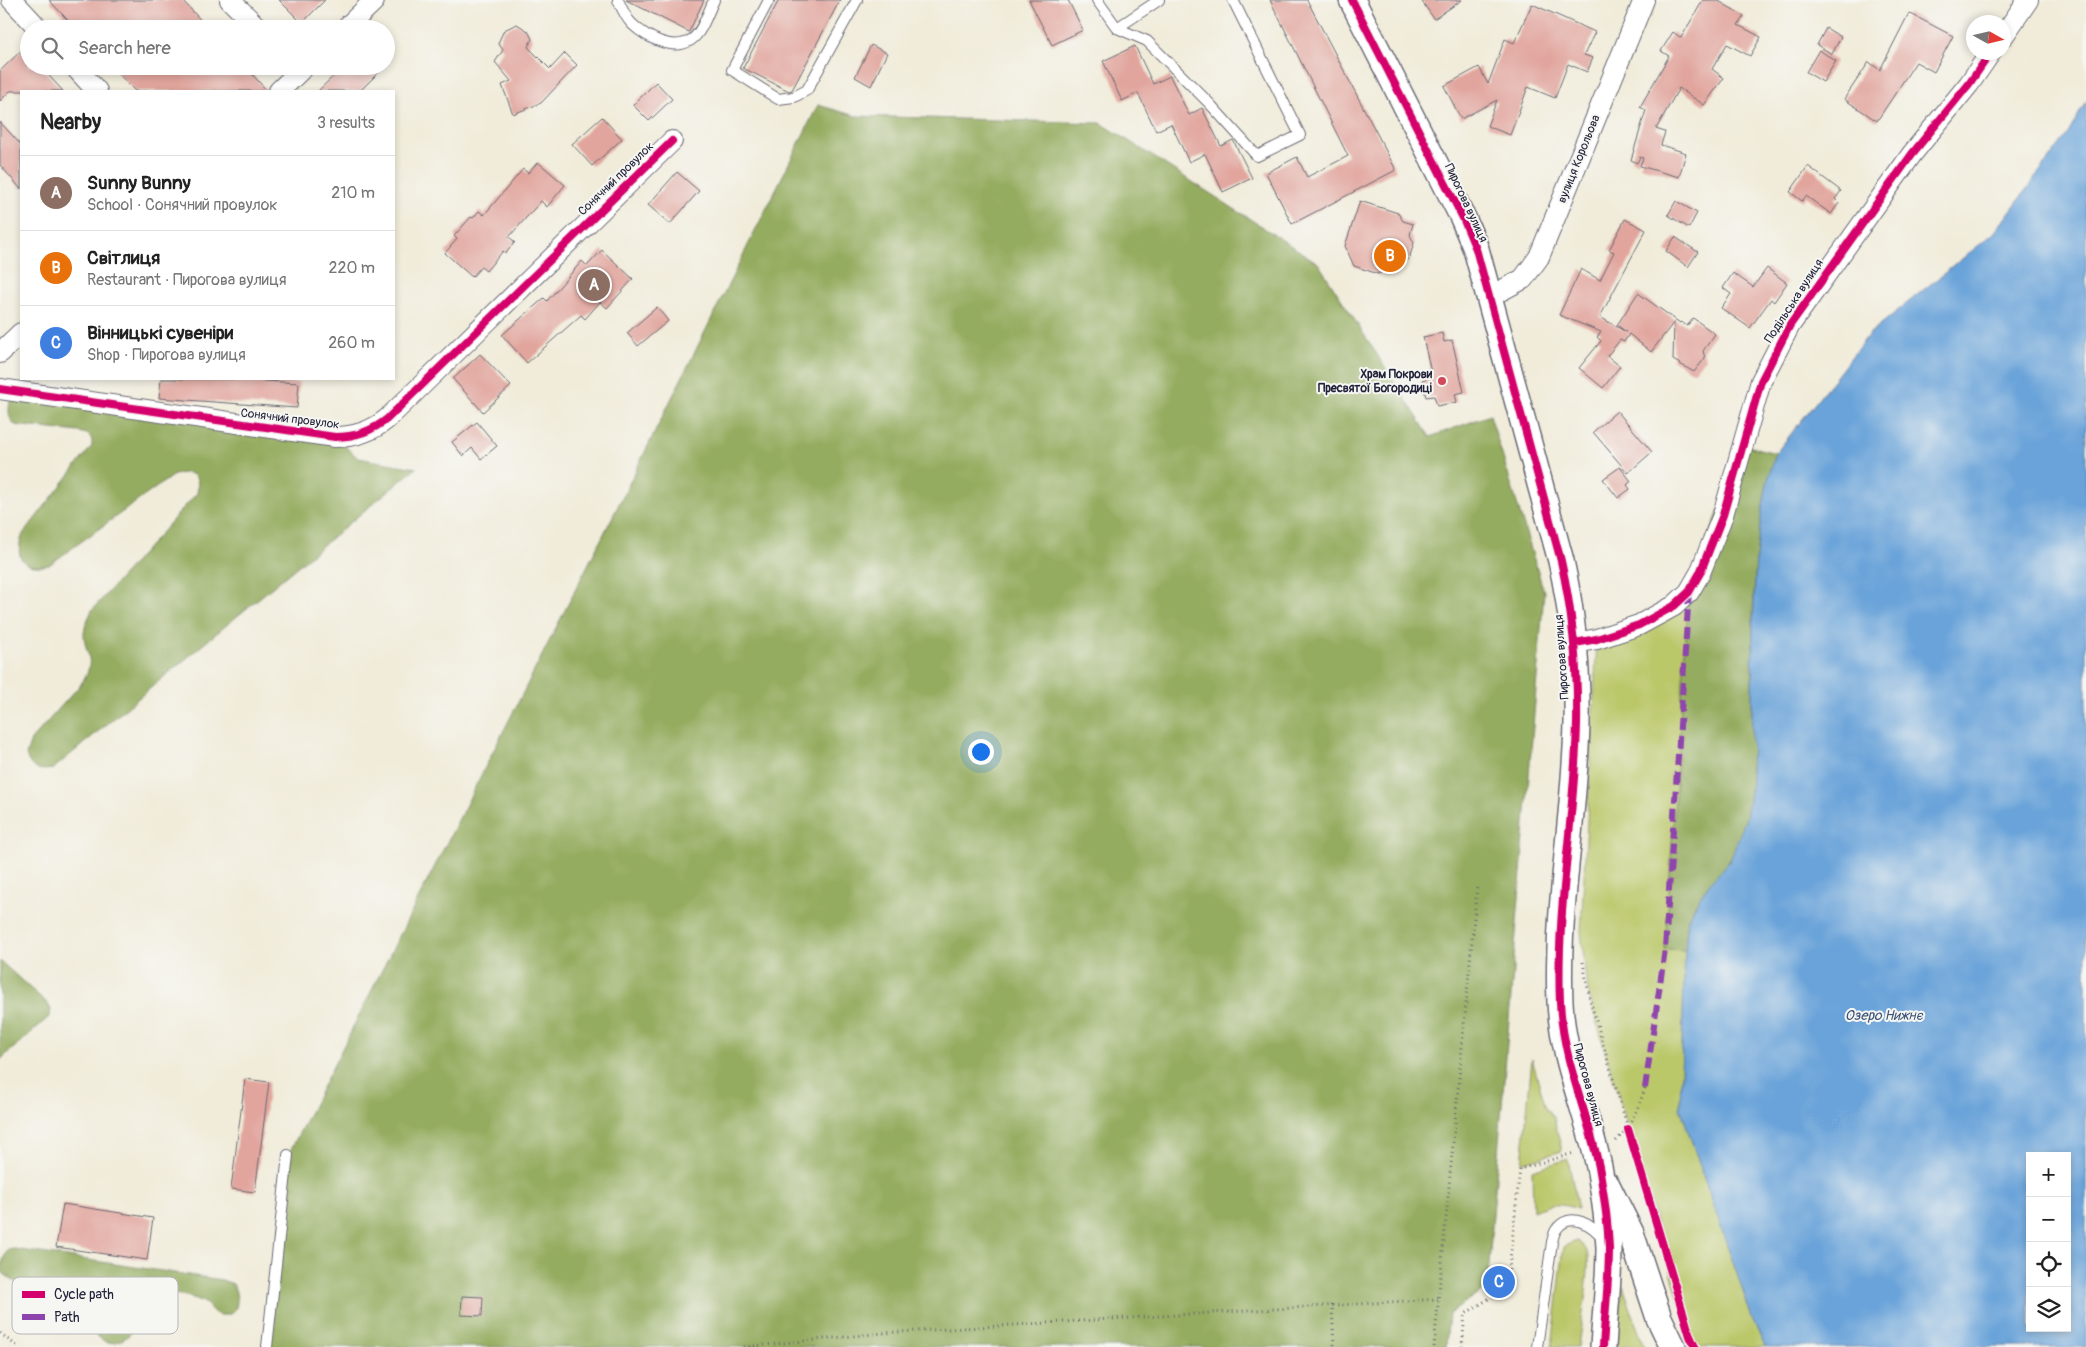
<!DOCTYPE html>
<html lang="en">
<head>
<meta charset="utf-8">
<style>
  :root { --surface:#fff; --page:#f2f2f2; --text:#222; --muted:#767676; --line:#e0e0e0; --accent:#d1495b }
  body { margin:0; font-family:Pangolin,sans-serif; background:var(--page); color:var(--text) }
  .controls { position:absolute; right:15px; bottom:15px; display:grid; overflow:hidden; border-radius:0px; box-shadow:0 2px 8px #0003 }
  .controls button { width:45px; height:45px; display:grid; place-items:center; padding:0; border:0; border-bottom:1px solid var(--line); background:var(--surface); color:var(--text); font:25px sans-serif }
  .compass { position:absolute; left:1966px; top:15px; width:45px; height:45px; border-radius:50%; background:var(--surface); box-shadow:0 2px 8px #0003; rotate:98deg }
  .you { position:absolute; left:980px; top:751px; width:18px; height:18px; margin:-12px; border:4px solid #fff; border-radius:50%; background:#1a73e8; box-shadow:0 0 0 8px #1a73e833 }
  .badge { display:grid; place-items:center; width:32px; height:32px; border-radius:50%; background:var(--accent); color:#fff; font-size:16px; font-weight:700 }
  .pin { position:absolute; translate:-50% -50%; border:2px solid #fff; box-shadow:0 1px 5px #0006 }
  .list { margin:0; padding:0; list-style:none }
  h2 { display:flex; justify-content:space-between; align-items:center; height:65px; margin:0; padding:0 20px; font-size:21px }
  h2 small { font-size:16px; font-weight:400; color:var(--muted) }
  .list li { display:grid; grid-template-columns:32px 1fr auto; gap:15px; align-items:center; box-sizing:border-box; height:75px; padding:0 20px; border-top:1px solid var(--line) }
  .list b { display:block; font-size:19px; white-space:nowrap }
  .list p { margin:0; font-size:16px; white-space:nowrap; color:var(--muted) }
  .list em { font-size:16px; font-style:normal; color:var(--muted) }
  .icon { flex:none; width:28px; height:28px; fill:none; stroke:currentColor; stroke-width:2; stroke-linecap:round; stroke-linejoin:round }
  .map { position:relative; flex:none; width:2086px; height:1347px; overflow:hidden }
  .search { position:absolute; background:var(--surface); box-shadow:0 2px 8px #0003; left:20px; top:20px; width:375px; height:55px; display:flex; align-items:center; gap:12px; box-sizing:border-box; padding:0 18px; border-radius:28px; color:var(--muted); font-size:19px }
  .panel { position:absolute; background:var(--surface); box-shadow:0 2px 8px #0003; left:20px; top:90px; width:375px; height:290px; border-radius:0px }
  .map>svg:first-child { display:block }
  .green { fill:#bbc86a; stroke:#6e7552 }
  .forest { fill:#94ac5e; stroke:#5b674c }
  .water { fill:#69a3d9; stroke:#46628a; fill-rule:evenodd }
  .building { fill:#e1a59d }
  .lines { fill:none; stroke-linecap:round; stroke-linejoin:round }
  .service-casing { stroke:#6a6973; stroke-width:12 }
  .minor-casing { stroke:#6a6973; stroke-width:22 }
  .tertiary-casing { stroke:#6a6973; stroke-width:28 }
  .path { stroke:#6a6973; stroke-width:3; stroke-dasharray:1 4; stroke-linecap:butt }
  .service { stroke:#fff; stroke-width:10 }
  .minor { stroke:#fff; stroke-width:20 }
  .tertiary { stroke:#fff; stroke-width:25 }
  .quiet { stroke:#8e44ad; stroke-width:6; stroke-dasharray:12 6; stroke-linecap:butt }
  .cycleway-casing { stroke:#f6f6f2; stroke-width:11 }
  .cycleway { stroke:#d6006c; stroke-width:8 }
  .poi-dot { fill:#d1495b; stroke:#f6f6f2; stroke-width:2 }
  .labels { text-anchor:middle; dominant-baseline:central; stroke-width:4; stroke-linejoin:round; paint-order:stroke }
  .street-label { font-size:12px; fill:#22223b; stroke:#f6f6f2 }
  .poi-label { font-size:12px; font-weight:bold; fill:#22223b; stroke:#f6f6f2; text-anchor:end }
  .water-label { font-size:14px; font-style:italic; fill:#3e567a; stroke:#f6f6f2 }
  .key { fill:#f6f6f2; stroke:#b6b6bb; stroke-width:1 }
  .key-label { font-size:14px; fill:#22223b }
</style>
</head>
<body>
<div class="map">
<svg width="2086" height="1347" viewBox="0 0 2086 1347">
  <rect width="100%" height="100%" fill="#f6f6f2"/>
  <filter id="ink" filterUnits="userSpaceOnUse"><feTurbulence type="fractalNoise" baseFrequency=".02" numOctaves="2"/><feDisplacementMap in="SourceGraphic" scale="10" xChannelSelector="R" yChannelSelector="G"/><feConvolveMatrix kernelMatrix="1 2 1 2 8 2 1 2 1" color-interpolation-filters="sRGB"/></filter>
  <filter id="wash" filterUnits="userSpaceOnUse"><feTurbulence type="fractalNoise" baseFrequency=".0096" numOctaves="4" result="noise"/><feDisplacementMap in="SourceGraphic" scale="20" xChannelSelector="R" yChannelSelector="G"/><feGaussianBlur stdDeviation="1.12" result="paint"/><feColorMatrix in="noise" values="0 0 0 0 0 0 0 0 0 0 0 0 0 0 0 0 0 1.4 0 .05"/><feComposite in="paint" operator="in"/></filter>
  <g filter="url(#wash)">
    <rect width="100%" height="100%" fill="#f1ecda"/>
    <path class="green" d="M1689,592L1665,949L1685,950L1680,1107L1752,1318L1765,1347H1695L1690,1336L1590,1000L1586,981L1581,931L1597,639Z
      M1532,1059L1546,1108L1554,1118L1562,1151L1522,1163Z
      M1568,1159L1578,1209C1558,1203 1552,1203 1533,1211L1532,1170Z
      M1577,1241C1581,1244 1586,1247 1587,1252C1592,1267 1580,1328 1578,1347H1552L1564,1246Z
      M1623,1286L1644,1347H1616Z"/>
    <path class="forest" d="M818,105L856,116L1101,123L1318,263L1430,437L1490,415L1544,592L1487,1288L1449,1314L1446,1347H268L288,1155L620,502Z
      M12,391L335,437L358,458L416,468L53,769C39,771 31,770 26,755L31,740L81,684C98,658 84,655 84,633C85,624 89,617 92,610L197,493C201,473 189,469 172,476L49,565C24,570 13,559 23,534L92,446V439L87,434L79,432L15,425C5,416 10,403 12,391Z
      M1743,445L1776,453C1750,536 1753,623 1752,709C1751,745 1753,780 1747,815C1744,830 1738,849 1729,861C1718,878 1694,900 1688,920C1686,930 1686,941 1685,950L1665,949L1689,592Z
      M0,961L48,1004L51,1010L49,1017L0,1060Z
      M14,1249L222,1280L233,1284C239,1297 241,1317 220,1315C213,1314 210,1307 205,1303C198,1298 172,1292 164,1294C139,1302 139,1347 106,1342L12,1280L3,1273C1,1264 3,1258 8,1250Z"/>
    <path class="water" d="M2086,101V1347H1765L1752,1318L1680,1107L1685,950L1688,919L1693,908L1709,884L1730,861L1746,818L1751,786L1753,625L1756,558L1762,510L1768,479L1776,453L1870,333L1994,233L2069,132ZM2030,1156H2067V1328H2030Z"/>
    <g id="blocks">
      <path class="building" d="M49,0H182L209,29H76Z
        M279,0H325L302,23Z
        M626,0H704L689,32Z
        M779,0H840L792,90L789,91L743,68Z
        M1029,0H1068L1083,30L1052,45Z
        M1270,0H1307L1396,170L1292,224L1266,173L1297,157L1307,177L1348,156Z
        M1421,0H1462L1434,19Z
        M1703,0H1717L1744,16L1738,25L1761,37L1750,56L1727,44L1712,69L1724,78L1704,105L1679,88L1656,129L1665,132L1661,145L1686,153L1679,177L1640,166L1643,158L1640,157L1637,163L1631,160L1646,110L1640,107L1669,56L1661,51L1673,32L1681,38Z
        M1532,4L1595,32L1584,55L1593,58L1587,72L1568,64L1555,98L1528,87L1510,135L1487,126L1497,100L1461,119L1444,86L1479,67L1488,84L1505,39L1514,43Z
        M1909,13L1953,36L1934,72L1916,62L1877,121L1844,99L1869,62L1880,70Z
        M517,24L528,31L532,39L528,47L550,69L565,53L577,65L541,103L513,114L502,85L511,81L495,62L503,50L498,43L504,30Z
        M1826,28L1841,37L1832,54L1817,45Z
        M29,43V66H40L63,91H10L0,101V71Z
        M871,45L887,53L871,86L855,77Z
        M1135,46L1153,84L1170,76L1189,115L1202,108L1221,146L1233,140L1252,178L1223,192L1205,154L1189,162L1171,124L1156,131L1138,93L1122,101L1103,61Z
        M1819,50L1836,61L1823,82L1806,72Z
        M111,66H245L267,91H135Z
        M344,66H385L360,91H318Z
        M656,82L672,99L649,121L633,105Z
        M602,117L622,139L592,166L572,144Z
        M0,122L21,145V189L0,165Z
        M538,162L565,185L547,207L541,201L509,237L515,242L506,253L503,251L486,271L481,267L472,277L445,253L457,239L454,236L471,217L473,218L479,211L484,215L523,169L528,173Z
        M1808,166L1841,191L1835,199L1839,203L1831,214L1806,196L1802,201L1790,192Z
        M677,172L699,191L670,224L648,205Z
        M1360,201L1398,213L1403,221L1413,224L1410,235L1414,243L1409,259L1400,263L1397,272L1388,269L1378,274L1354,266L1345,246Z
        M1676,201L1697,213L1689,228L1668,215Z
        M1625,219L1646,230L1600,317L1626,332L1617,325L1638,293L1680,323L1681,322L1687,326L1693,318L1715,334L1703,351L1705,358L1694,372L1673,360L1674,322L1651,352L1629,334L1624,342L1620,340L1607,356L1620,366L1603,388L1579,368L1601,341L1597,337L1601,332L1559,315L1581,269L1600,280L1614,252L1609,250Z
        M1675,237L1698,252L1688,267L1666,251Z
        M602,250L633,279L607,308L600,302L585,319L581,315L527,363L502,335L544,298L547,301L582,261L587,266Z
        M1767,268L1787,283L1774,302L1771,299L1750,328L1721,308L1731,294L1723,288L1733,273L1753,287Z
        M657,307L668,321L638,346L627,333Z
        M1442,333L1444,342L1452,340L1464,392L1455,394L1457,402L1437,406L1434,396L1426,397L1422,380L1432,377L1423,337Z
        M480,354L511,386L483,412L453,379Z
        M161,379H231L299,383L297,408L159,398Z
        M1617,411L1652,452L1628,473L1593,432Z
        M477,422L497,446L481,459L472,448L463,456L452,442Z
        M1620,467L1631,481L1627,485L1630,489L1618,498L1603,479Z
        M245,1079L269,1082L255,1192L231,1189Z
        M63,1204L153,1218L147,1260L56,1247Z
        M462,1296L483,1297L482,1316L461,1315Z"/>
    </g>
  </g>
  <g filter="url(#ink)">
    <use href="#blocks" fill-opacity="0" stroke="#6a6973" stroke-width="1"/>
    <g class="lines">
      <g class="service-casing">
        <path id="service" d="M618,0C621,7 626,18 632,24C646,37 673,52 691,40C702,33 708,12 714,0
          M769,0L732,70L778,99L794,97L807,90L857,0
          M1097,0L1117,28L1147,41L1210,104L1257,156L1300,135L1233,0
          M1117,28L1159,0
          M267,1347L288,1155
          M1537,1347L1552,1242C1553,1238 1554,1233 1556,1230C1569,1210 1594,1225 1603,1239"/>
      </g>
      <g class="minor-casing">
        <path id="minor" d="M12,0L39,29
          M230,0L259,29
          M345,29L374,1
          M2004,35L2028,0
          M74,66L97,91
          M279,91L305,66
          M1489,297L1523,279L1539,257L1644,0
          M0,353L21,333
          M0,389L335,437C355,437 371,432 387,419L672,141
          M1575,643L1597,639L1639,625L1674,606L1689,592L1700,573L1723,515L1761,381L1790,325L1912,154L1969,84L1991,52"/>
      </g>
      <g class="tertiary-casing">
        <path id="tertiary" d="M1352,0L1463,218L1476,249L1561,561C1573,615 1578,669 1577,723C1575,816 1556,909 1560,1002C1563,1064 1589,1114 1600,1172C1604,1195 1608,1224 1609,1248C1609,1280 1605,1314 1603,1347
          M1607,1185L1631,1233L1659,1318L1673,1347"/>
      </g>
      <path class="path" d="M1583,962L1590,1000L1682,1312
        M1616,1141C1631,1125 1638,1109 1645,1088
        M1332,1304L1334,1347
        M0,1333L18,1347
        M744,1347L883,1333L1438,1299
        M1434,1347L1477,886
        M1462,1347L1465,1314L1507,1287L1520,1169L1574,1153"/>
      <use href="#service" class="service"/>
      <use href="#minor" class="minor"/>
      <use href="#tertiary" class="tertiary"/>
      <path class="quiet" d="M1645,1088L1665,949L1689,592"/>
      <g class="cycleway-casing">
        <path id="cycleway" d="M1352,0L1463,218L1476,249L1561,561C1573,615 1578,669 1577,723C1575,816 1556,909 1560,1002C1563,1064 1589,1114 1600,1172C1604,1195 1608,1224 1609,1248C1609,1280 1605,1314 1603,1347
          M0,389L335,437C355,437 371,432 387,419L672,141
          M1575,643L1597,639L1639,625L1674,606L1689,592L1700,573L1723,515L1761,381L1790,325L1912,154L1969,84L1991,52
          M1628,1129L1690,1336L1695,1347"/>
      </g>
      <use href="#cycleway" class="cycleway"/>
    </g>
  </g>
  <circle class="poi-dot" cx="1442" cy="381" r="5"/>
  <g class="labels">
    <g class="street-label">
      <text transform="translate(1579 159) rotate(-68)">вулиця Корольова</text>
      <text transform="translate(616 179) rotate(-44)">Сонячний провулок</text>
      <text transform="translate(1466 203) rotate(65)">Пирогова вулиця</text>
      <text transform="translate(1794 301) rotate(-57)">Подільська вулиця</text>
      <text transform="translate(290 419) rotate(7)">Сонячний провулок</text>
      <text transform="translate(1562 657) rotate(-94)">Пирогова вулиця</text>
      <text transform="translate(1588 1085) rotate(75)">Пирогова вулиця</text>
    </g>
    <g class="poi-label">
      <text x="1432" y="374">Храм Покрови<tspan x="1432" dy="14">Пресвятої Богородиці</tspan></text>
    </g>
    <g class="water-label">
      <text x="1884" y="1015">Озеро Нижнє</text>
    </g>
  </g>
  <rect x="12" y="1277" width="166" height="57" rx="8" class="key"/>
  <rect x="22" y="1291" width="23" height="7" fill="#d6006c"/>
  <rect x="22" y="1314" width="23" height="6" fill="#8e44ad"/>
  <g class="key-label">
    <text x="54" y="1299">Cycle path</text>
    <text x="54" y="1322">Path</text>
  </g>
</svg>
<div class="controls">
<button>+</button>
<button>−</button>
<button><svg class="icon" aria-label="locate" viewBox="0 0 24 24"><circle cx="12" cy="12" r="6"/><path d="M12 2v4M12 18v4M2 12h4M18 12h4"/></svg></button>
<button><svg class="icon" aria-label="layers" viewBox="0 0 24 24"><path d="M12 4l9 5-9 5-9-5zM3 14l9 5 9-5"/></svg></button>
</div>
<svg class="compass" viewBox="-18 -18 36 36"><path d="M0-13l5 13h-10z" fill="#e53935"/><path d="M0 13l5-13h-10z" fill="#767676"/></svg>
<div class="you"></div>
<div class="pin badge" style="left:594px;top:285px;background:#8d6e63">A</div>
<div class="pin badge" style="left:1390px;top:256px;background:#e8710a">B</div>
<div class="pin badge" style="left:1499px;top:1282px;background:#3f7fe0">C</div>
<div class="search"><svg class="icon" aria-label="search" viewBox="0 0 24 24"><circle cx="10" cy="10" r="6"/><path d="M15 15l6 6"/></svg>Search here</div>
<section class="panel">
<h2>Nearby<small>3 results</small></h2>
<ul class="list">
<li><span class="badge" style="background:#8d6e63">A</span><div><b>Sunny Bunny</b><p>School · Сонячний провулок</p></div><em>210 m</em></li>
<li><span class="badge" style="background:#e8710a">B</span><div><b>Світлиця</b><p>Restaurant · Пирогова вулиця</p></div><em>220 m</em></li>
<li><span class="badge" style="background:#3f7fe0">C</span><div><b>Вінницькі сувеніри</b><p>Shop · Пирогова вулиця</p></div><em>260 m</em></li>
</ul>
</section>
</div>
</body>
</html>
